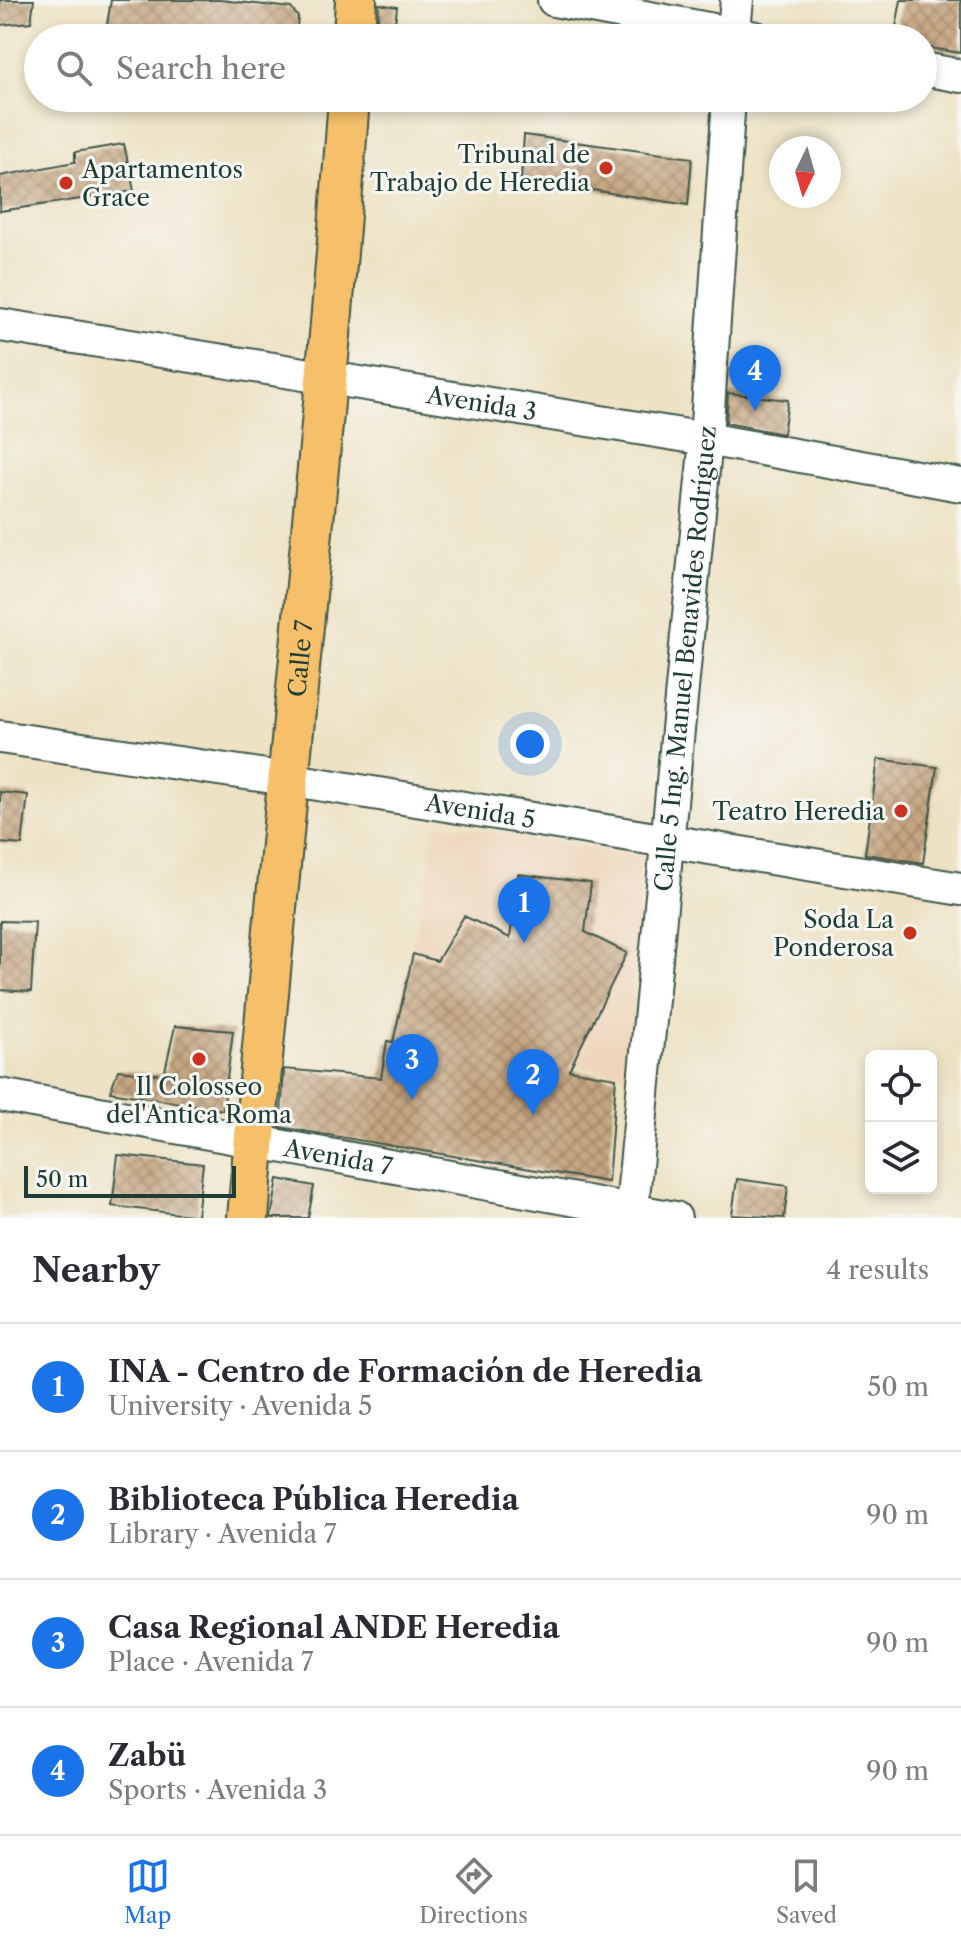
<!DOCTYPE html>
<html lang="en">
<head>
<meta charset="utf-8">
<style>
  :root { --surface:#fff; --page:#f2f2f3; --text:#2b2b33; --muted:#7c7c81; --line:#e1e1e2; --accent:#1a73e8 }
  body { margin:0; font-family:"Libre Caslon Text",serif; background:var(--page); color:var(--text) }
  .controls { position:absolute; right:24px; bottom:24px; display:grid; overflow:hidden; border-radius:12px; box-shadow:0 4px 12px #0003 }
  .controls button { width:72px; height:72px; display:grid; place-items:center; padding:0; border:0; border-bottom:2px solid var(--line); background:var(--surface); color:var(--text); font:40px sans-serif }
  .compass { position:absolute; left:769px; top:136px; width:72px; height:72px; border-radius:50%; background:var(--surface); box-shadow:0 4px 12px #0003; rotate:185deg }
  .scale { position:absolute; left:24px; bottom:20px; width:212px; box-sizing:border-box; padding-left:8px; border:4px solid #1f3d34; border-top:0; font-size:22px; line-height:28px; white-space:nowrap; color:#1f3d34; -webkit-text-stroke:6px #f6f6f2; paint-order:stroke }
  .you { position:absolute; left:530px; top:744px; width:28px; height:28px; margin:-20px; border:6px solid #fff; border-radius:50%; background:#1a73e8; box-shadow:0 0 0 12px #1a73e833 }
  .badge { display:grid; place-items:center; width:52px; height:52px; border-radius:50%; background:var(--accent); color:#fff; font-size:26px; font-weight:700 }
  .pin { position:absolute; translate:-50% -66px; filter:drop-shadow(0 2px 4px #0008) }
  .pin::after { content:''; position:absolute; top:42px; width:28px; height:24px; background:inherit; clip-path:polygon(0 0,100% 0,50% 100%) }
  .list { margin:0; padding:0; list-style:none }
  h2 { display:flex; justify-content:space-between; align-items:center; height:104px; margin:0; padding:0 32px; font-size:34px }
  h2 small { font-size:26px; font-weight:400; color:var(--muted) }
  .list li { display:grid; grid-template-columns:52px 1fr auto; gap:24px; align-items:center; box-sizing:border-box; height:128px; padding:0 32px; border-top:2px solid var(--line) }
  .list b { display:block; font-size:30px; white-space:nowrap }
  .list p { margin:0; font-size:26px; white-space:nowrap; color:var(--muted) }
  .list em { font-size:26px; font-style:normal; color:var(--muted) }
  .icon { flex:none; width:44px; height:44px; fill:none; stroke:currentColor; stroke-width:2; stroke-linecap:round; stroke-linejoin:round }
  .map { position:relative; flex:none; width:961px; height:1218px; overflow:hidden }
  .search { position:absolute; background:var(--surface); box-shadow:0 4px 12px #0003; left:24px; right:24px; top:24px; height:88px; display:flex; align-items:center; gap:20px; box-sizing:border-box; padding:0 28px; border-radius:44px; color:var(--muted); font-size:30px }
  .sheet { height:616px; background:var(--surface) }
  nav { display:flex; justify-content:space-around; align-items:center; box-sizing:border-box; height:112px; border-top:2px solid var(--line); background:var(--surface); font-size:22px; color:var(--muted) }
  nav a { display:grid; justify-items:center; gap:4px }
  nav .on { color:var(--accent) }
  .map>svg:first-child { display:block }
  .built { fill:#efd6bb }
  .building { fill:url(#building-cross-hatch) }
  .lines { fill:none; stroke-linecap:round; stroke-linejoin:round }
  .minor-casing { stroke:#3e564a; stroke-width:36 }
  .major-casing { stroke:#3e564a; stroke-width:44 }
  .minor { stroke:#fff; stroke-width:32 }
  .major { stroke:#f6c06b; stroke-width:40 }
  .poi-dot { fill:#c8321e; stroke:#f6f6f2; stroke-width:3 }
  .labels { text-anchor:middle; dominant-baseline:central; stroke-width:6; stroke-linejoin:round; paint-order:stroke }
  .poi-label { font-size:24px; fill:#1f3d34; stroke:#f6f6f2; text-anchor:end }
  .street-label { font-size:24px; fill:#1f3d34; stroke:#f6f6f2 }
</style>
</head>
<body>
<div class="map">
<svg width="961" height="1218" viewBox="0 0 961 1218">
  <defs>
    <pattern id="building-cross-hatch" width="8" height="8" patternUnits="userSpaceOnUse" patternTransform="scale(2)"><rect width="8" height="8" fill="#c6a681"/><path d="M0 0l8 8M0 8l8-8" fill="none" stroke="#a0886a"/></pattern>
  </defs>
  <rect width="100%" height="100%" fill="#f6f6f2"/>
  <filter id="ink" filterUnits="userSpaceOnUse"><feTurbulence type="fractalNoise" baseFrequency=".0125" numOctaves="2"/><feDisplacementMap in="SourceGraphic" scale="16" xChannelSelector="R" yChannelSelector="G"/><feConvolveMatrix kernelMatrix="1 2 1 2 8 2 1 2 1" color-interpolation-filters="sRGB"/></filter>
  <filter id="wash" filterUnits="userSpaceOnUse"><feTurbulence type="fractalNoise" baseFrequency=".006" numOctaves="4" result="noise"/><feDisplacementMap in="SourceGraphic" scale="32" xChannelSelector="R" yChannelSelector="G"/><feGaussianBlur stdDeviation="1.8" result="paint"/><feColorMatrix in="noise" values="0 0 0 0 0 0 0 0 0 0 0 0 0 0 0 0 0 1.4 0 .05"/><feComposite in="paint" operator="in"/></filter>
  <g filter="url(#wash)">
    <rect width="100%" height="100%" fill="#ede2c4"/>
    <path class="built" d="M437,824L641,855L630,1076L394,1032Z"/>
    <g id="blocks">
      <path class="building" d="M0,0H34L31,22L0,25Z
        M111,0H220L291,8L298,17L296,38H105Z
        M901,0H961V53L923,47V38H894Z
        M379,4L397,7L393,38H377Z
        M524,135L692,158L688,205L521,179Z
        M124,144L134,191L0,211V176L75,162V152Z
        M728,393L788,400L783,434L726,423Z
        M878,759L937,767L923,863L865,854Z
        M0,792L28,795L22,845L0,843Z
        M518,874L591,883L585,932L627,953L569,1070L616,1078L608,1182L280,1127L284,1069L381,1078L387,1041L393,1042L413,954L437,961L464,916L510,938Z
        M0,921L35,922L31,992L0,990Z
        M175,1026L233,1031L223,1110L110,1092L118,1070L164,1075Z
        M118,1155L203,1164L197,1216L112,1206Z
        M278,1179L314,1186L308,1218H271Z
        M737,1179L788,1186L784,1218L732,1215Z"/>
    </g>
  </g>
  <g filter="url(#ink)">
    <use href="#blocks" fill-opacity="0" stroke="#3e564a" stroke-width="2"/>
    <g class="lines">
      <g class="minor-casing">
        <g id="minor">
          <path d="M554,0L756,38"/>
          <path d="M733,38L737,0"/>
          <path d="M923,69L961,76"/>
          <path id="s1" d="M0,325L706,439L961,485"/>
          <path id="s2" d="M0,737L287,779L961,889"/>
          <path id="s3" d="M0,1095L675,1218"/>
          <path id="s4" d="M631,1218L706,439L729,98"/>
        </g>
      </g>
      <g class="major-casing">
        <g id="major">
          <path d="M354,38L356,0"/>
          <path id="s5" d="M248,1218C279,844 322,472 349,98"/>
        </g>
      </g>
      <use href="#minor" class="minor"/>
      <use href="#major" class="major"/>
    </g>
  </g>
  <g class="poi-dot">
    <circle cx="606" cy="168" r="8"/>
    <circle cx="66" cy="183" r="8"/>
    <circle cx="901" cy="811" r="8"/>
    <circle cx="910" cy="933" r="8"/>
    <circle cx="199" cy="1059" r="8"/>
  </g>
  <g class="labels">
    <g class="poi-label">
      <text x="590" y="154">Tribunal de<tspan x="590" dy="28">Trabajo de Heredia</tspan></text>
      <text x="82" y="169" text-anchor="start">Apartamentos<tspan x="82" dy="28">Grace</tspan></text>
      <text x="885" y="811">Teatro Heredia</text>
      <text x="894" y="919">Soda La<tspan x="894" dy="28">Ponderosa</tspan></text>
      <text x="199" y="1086" text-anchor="middle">Il Colosseo<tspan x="199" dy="28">del'Antica Roma</tspan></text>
    </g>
    <g class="street-label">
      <text stroke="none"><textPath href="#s1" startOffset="488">Avenida 3</textPath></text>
      <text stroke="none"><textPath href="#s5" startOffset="562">Calle 7</textPath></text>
      <text stroke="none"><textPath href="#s4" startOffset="562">Calle 5 Ing. Manuel Benavides Rodríguez</textPath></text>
      <text stroke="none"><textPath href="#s2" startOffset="486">Avenida 5</textPath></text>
      <text stroke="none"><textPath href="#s3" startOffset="344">Avenida 7</textPath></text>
    </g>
  </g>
</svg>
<div class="controls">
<button><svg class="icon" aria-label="locate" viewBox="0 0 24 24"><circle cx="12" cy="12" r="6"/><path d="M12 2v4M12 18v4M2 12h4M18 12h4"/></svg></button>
<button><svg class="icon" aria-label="layers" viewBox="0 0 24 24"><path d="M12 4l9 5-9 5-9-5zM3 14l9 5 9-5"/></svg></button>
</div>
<svg class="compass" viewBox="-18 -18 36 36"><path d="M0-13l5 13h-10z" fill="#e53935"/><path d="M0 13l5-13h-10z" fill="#7c7c81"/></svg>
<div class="scale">50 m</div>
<div class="you"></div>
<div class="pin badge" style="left:524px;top:943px">1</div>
<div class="pin badge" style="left:533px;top:1115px">2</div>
<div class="pin badge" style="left:412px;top:1100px">3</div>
<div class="pin badge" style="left:755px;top:411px">4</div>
<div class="search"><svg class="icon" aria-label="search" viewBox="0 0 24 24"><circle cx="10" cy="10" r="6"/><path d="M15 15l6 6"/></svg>Search here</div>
</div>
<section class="sheet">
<h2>Nearby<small>4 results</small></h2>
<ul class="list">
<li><span class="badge">1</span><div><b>INA - Centro de Formación de Heredia</b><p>University · Avenida 5</p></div><em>50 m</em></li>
<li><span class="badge">2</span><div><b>Biblioteca Pública Heredia</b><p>Library · Avenida 7</p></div><em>90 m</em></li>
<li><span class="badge">3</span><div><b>Casa Regional ANDE Heredia</b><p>Place · Avenida 7</p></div><em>90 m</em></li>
<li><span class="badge">4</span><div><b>Zabü</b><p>Sports · Avenida 3</p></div><em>90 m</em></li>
</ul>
</section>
<nav>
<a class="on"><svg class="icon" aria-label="map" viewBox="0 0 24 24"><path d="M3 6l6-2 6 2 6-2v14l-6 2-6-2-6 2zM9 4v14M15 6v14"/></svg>Map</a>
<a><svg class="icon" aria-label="directions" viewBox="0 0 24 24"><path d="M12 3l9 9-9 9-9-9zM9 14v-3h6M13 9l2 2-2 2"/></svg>Directions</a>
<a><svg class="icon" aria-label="saved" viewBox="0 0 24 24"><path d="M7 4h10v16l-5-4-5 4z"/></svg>Saved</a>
</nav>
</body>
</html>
